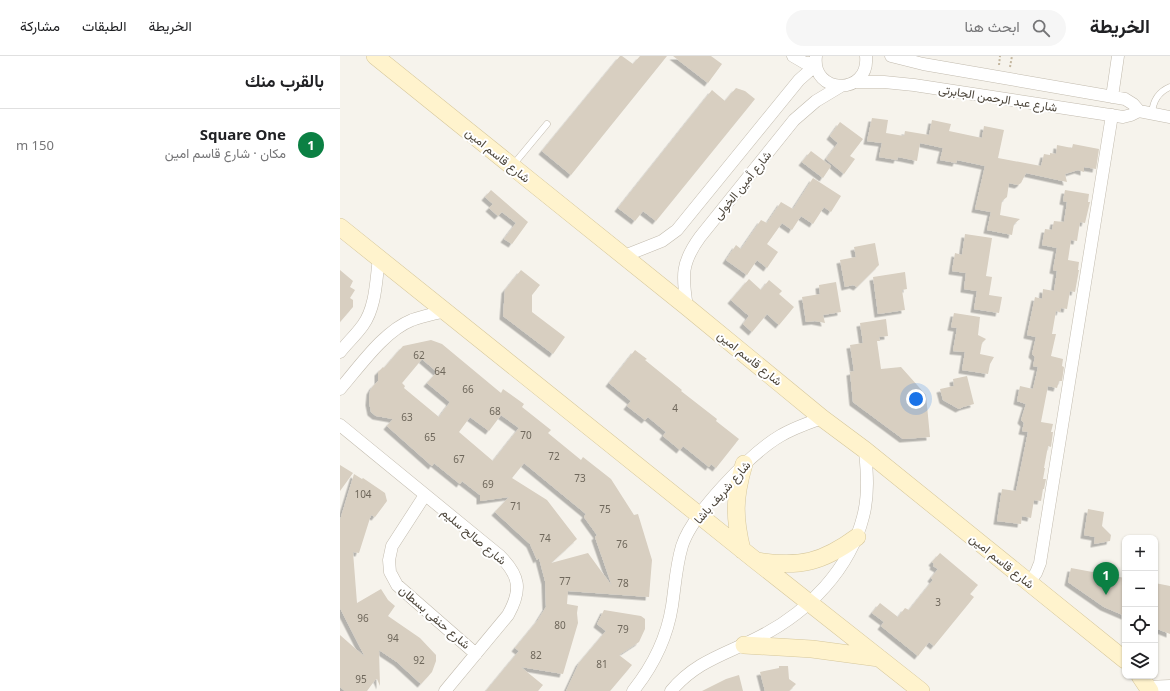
<!DOCTYPE html>
<html lang="ar">
<head>
<meta charset="utf-8">
<style>
  :root { --surface:#fff; --page:#f6f6f6; --text:#202124; --muted:#757577; --line:#e0e0e0; --accent:#0b8043 }
  body { margin:0; font-family:"Noto Sans",Vazirmatn,sans-serif; background:var(--page); color:var(--text); direction:rtl }
  .controls { position:absolute; right:12px; bottom:12px; display:grid; overflow:hidden; border-radius:8px; box-shadow:0 1px 3px #0004 }
  .controls button { width:36px; height:36px; display:grid; place-items:center; padding:0; border:0; border-bottom:1px solid var(--line); background:var(--surface); color:var(--text); font:20px sans-serif }
  .you { position:absolute; left:576px; top:343px; width:14px; height:14px; margin:-10px; border:3px solid #fff; border-radius:50%; background:#1a73e8; box-shadow:0 0 0 6px #1a73e833 }
  .badge { display:grid; place-items:center; width:26px; height:26px; border-radius:50%; background:var(--accent); color:#fff; font-size:13px; font-weight:700 }
  .pin { position:absolute; translate:-50% -33px; filter:drop-shadow(0 1px 2px #0008) }
  .pin::after { content:''; position:absolute; top:21px; width:14px; height:12px; background:inherit; clip-path:polygon(0 0,100% 0,50% 100%) }
  .list { margin:0; padding:0; list-style:none }
  h2 { display:flex; justify-content:space-between; align-items:center; height:52px; margin:0; padding:0 16px; font-size:17px }
  h2 small { font-size:13px; font-weight:400; color:var(--muted) }
  .list li { display:grid; grid-template-columns:26px 1fr auto; gap:12px; align-items:center; box-sizing:border-box; height:72px; padding:0 16px; border-top:1px solid var(--line) }
  .list b { display:block; font-size:15px; white-space:nowrap }
  .list p { margin:0; font-size:13px; white-space:nowrap; color:var(--muted) }
  .list em { font-size:13px; font-style:normal; color:var(--muted) }
  .icon { flex:none; width:22px; height:22px; fill:none; stroke:currentColor; stroke-width:2; stroke-linecap:round; stroke-linejoin:round }
  .map { position:relative; flex:none; width:830px; height:635px; overflow:hidden; direction:ltr }
  header { display:flex; align-items:center; gap:24px; box-sizing:border-box; height:56px; padding:0 20px; background:var(--surface); border-bottom:1px solid var(--line) }
  header strong { font-size:19px }
  nav { display:flex; gap:22px; margin-inline-start:auto; font-size:14px }
  .search { width:280px; height:36px; background:var(--page); display:flex; align-items:center; gap:10px; box-sizing:border-box; padding:0 14px; border-radius:22px; color:var(--muted); font-size:15px }
  main { display:flex }
  aside { flex:1; background:var(--surface) }
  .map>svg:first-child { display:block }
  .building { fill:#d8cfc1; fill-rule:evenodd; filter:url(#shadow) }
  .lines { fill:none; stroke-linecap:round; stroke-linejoin:round }
  .service-casing { stroke:#c2bbae; stroke-width:7 }
  .minor-casing { stroke:#c2bbae; stroke-width:13 }
  .secondary-casing { stroke:#d6c79b; stroke-width:18 }
  .path { stroke:#c4b79f; stroke-width:2; stroke-dasharray:2 2; stroke-linecap:butt }
  .service { stroke:#fff; stroke-width:6 }
  .minor { stroke:#fff; stroke-width:12 }
  .secondary { stroke:#fff3cd; stroke-width:17 }
  .labels { text-anchor:middle; dominant-baseline:central; stroke-width:4; stroke-linejoin:round; paint-order:stroke }
  .number-label { font-size:10px; fill:#6e675b }
  .street-label { font-size:12px; fill:#4b4439; stroke:#fff }
</style>
</head>
<body>
<header>
<strong>الخريطة</strong>
<div class="search"><svg class="icon" aria-label="search" viewBox="0 0 24 24"><circle cx="10" cy="10" r="6"/><path d="M15 15l6 6"/></svg>ابحث هنا</div>
<nav><a>الخريطة</a><a>الطبقات</a><a>مشاركة</a></nav>
</header>
<main>
<div class="map">
<svg width="830" height="635" viewBox="0 0 830 635">
  <defs>
    <filter id="shadow"><feDropShadow dx="-3.5" dy="3.5" stdDeviation="0" flood-color="#0004"/></filter>
  </defs>
  <rect width="100%" height="100%" fill="#f6f3ec"/>
  <path class="building" d="M280,0H282L293,8L300,0H327L231,119L202,95Z
    M333,0H371L382,8L368,27Z
    M396,32L405,35L415,43L316,165L303,155L295,165L278,152L372,34L385,45Z
    M532,62L548,64L546,77L564,80L565,75L589,79L592,64L611,68L609,75L642,82L644,70L664,74L658,102L701,110L704,98L710,99V97L716,98L717,89L732,92L733,88L759,93L756,113L744,111V116L738,114L725,118L727,126L686,117L681,127L678,129L669,127L667,141L662,145L660,159L680,163L674,168L672,179L647,174L651,156L635,153L645,110L617,104L616,107L600,104L603,92L580,87L577,105L558,101L557,104L539,101L542,87L527,85Z
    M500,66L523,83L510,100L515,103L504,118L486,103L498,87L490,80Z
    M471,95L491,110L483,122L462,106Z
    M473,122L501,140L491,156L484,151L473,168L461,160L452,174L442,167L427,188L438,196L427,212L417,204L407,219L386,204L396,189L401,193L421,164L427,167L441,146L453,153Z
    M151,134L188,166L172,188L164,183L176,167L162,156L158,160L149,152L153,148L145,141Z
    M725,134L749,138L748,146H750L745,167L740,166L737,185L731,184L728,204L739,206L738,214H739L735,236L730,235L727,253L721,252L720,256L716,255L712,278H716L711,300L723,303L722,310L724,311L722,325H719L717,332L708,330L701,366L713,368L711,376H713L711,391L708,390L704,412H705L703,423H706L704,433H703L701,445L694,444L691,462L682,460L681,468L657,465L662,433L676,435L688,376L682,375L684,367L681,364L686,348L677,345L680,330L693,333L698,311L693,310L695,301L692,298L696,281L687,279L695,241L702,243L703,233L714,235L717,215L713,214L717,192L702,189L705,173L712,174L714,165L724,166L727,146L723,145Z
    M625,178L652,182L646,220L652,221L649,239L662,241L659,257L634,253L637,235L624,233L626,217L612,215L615,197L622,199Z
    M535,187L539,209L517,231L513,229L505,231L500,204L516,201L514,191Z
    M0,214L13,225L10,231L15,234L10,242L13,244V251L0,266Z
    M181,214L200,229L192,239V256L225,281L213,298L163,260L165,234Z
    M565,216L567,233L562,234L565,254L538,258L533,221Z
    M409,223L421,234L429,224L442,235L439,238L454,251L439,269L427,258L412,276L403,268L409,260L391,244Z
    M496,226L501,256L483,259L485,267L475,265L466,266L462,241L480,238L479,229Z
    M614,257L640,261L638,279L646,283L642,287L640,298L654,301L650,308L648,318L622,314L625,296L613,295L617,272L611,271Z
    M546,263L548,280L539,281L540,285H537L541,313L561,311L586,339L590,381L563,383L513,346L510,316L514,315L510,289L523,287L520,267Z
    M91,284L102,288L161,337L163,333L184,348L182,351L211,374L208,377L241,404L243,401L271,423L294,459L298,458L312,504L309,541L228,535L227,548L238,550L237,557L238,567L223,618L181,611L203,629L198,635H146L179,595L175,592L198,564L206,551L205,525L199,502L197,504L190,488L155,456L169,441L140,445V439L122,425L120,428L94,407L92,410L47,370L53,363L36,360L31,356L29,346L30,335L33,330L38,325V316L43,311L44,312L63,290ZM82,303L97,316L87,327L110,346L99,361L64,332L65,330L62,327ZM161,359L179,372L153,405L119,376L130,361L149,375ZM184,407L246,458L244,461L257,479L255,481L272,530L248,497L211,507L237,483L207,444L172,422Z
    M295,294L307,303L305,304L342,334L341,335L377,363L376,365L399,383L376,412L371,408L369,411L343,390L340,394L323,380L326,376L308,361L305,364L287,350L291,345L269,327Z
    M627,320L634,348L623,351L619,353L603,344L600,333L614,330L613,323Z
    M0,409L13,417L0,435Z
    M14,418L22,423L23,422L45,437L47,445L35,461L31,459L19,497L13,496L17,547L41,533L48,544L55,550L48,560L80,582L96,599V605L92,616L81,628L57,606L39,594L40,630L37,623L35,624L27,635H5L0,631V579L25,601L0,552V464Z
    M748,453L764,456L762,470L771,479L770,485L754,488L755,481L744,479Z
    M600,497L638,529L630,538L634,541L594,590L589,586L578,600L541,570L544,566L532,557L540,547L558,561L565,552L569,554L593,524L591,522L598,513L593,510L594,508L592,506Z
    M731,512L785,522V560L764,551L728,526Z
    M815,527L830,530V578L815,572Z
    M264,554L301,560L305,563V573L299,586L279,599L292,609L270,635H226L239,607L266,575L257,568Z
    M439,610H448L449,623L456,628L449,635H425L420,616L439,612Z
    M399,619L403,635H362L386,623Z"/>
  <g class="lines">
    <g class="service-casing">
      <path id="service" d="M812,57C813,45 818,36 830,31
        M173,109L207,68"/>
    </g>
    <g class="minor-casing">
      <path id="minor" d="M453,0L465,7H475
        M476,0C471,39 530,40 526,0
        M551,0L583,8L785,43L793,48L799,55
        M515,26H544L574,29L783,61L791,59L799,55L830,61
        M772,41L778,0
        M284,200L322,185L337,174L459,24L476,9
        M347,251C342,220 341,207 360,181L454,64L476,45L501,30
        M0,296C7,287 16,279 23,269C36,251 36,224 39,202
        M0,333C20,310 44,275 72,264C83,260 94,258 105,255
        M0,369L160,500C180,520 182,534 168,559L105,635
        M85,439L52,490L49,504L50,516L57,529L136,598
        M689,526L696,517L700,507L772,59
        M807,631L830,630
        M293,635C313,610 327,582 332,550C335,530 336,510 342,490C352,458 411,397 440,380C453,372 468,367 482,362
        M331,635C357,604 387,598 421,580C468,556 510,513 523,461C529,439 527,416 525,394"/>
    </g>
    <g class="secondary-casing">
      <path id="secondary" d="M35,0L347,251L482,362L525,394L785,604
        M0,171L415,504L581,635
        M402,494C394,461 394,442 404,408
        M417,505C460,512 483,506 517,481
        M404,589L472,593L539,602
        M800,620L810,635"/>
    </g>
    <path class="path" d="M659,9L660,0
      M670,11L672,0"/>
    <use href="#service" class="service"/>
    <use href="#minor" class="minor"/>
    <use href="#secondary" class="secondary"/>
  </g>
  <g class="labels">
    <g class="number-label">
      <text x="79" y="299">62</text>
      <text x="100" y="315">64</text>
      <text x="128" y="333">66</text>
      <text x="335" y="352">4</text>
      <text x="155" y="355">68</text>
      <text x="67" y="361">63</text>
      <text x="186" y="379">70</text>
      <text x="90" y="381">65</text>
      <text x="214" y="400">72</text>
      <text x="119" y="403">67</text>
      <text x="240" y="422">73</text>
      <text x="148" y="428">69</text>
      <text x="23" y="438">104</text>
      <text x="176" y="450">71</text>
      <text x="265" y="453">75</text>
      <text x="205" y="482">74</text>
      <text x="282" y="488">76</text>
      <text x="225" y="525">77</text>
      <text x="283" y="527">78</text>
      <text x="598" y="546">3</text>
      <text x="23" y="562">96</text>
      <text x="220" y="569">80</text>
      <text x="283" y="573">79</text>
      <text x="53" y="582">94</text>
      <text x="196" y="599">82</text>
      <text x="79" y="604">92</text>
      <text x="262" y="608">81</text>
      <text x="21" y="623">95</text>
    </g>
    <g class="street-label">
      <text transform="translate(658 42) rotate(9)">شارع عبد الرحمن الجابرتى</text>
      <text transform="translate(158 99) rotate(39)">شارع قاسم امين</text>
      <text transform="translate(402 129) rotate(-51)">شارع أمين الخولى</text>
      <text transform="translate(410 302) rotate(39)">شارع قاسم امين</text>
      <text transform="translate(382 436) rotate(-49)">شارع شريف باشا</text>
      <text transform="translate(134 480) rotate(40)">شارع صالح سليم</text>
      <text transform="translate(662 505) rotate(39)">شارع قاسم امين</text>
      <text transform="translate(95 561) rotate(41)">شارع حنفى بسطان</text>
    </g>
  </g>
</svg>
<div class="controls">
<button>+</button>
<button>−</button>
<button><svg class="icon" aria-label="locate" viewBox="0 0 24 24"><circle cx="12" cy="12" r="6"/><path d="M12 2v4M12 18v4M2 12h4M18 12h4"/></svg></button>
<button><svg class="icon" aria-label="layers" viewBox="0 0 24 24"><path d="M12 4l9 5-9 5-9-5zM3 14l9 5 9-5"/></svg></button>
</div>
<div class="you"></div>
<div class="pin badge" style="left:766px;top:539px">1</div>
</div>
<aside>
<h2>بالقرب منك<small></small></h2>
<ul class="list">
<li><span class="badge">1</span><div><b>Square One</b><p>مكان · شارع قاسم امين</p></div><em>150 m</em></li>
</ul>
</aside>
</main>
</body>
</html>
